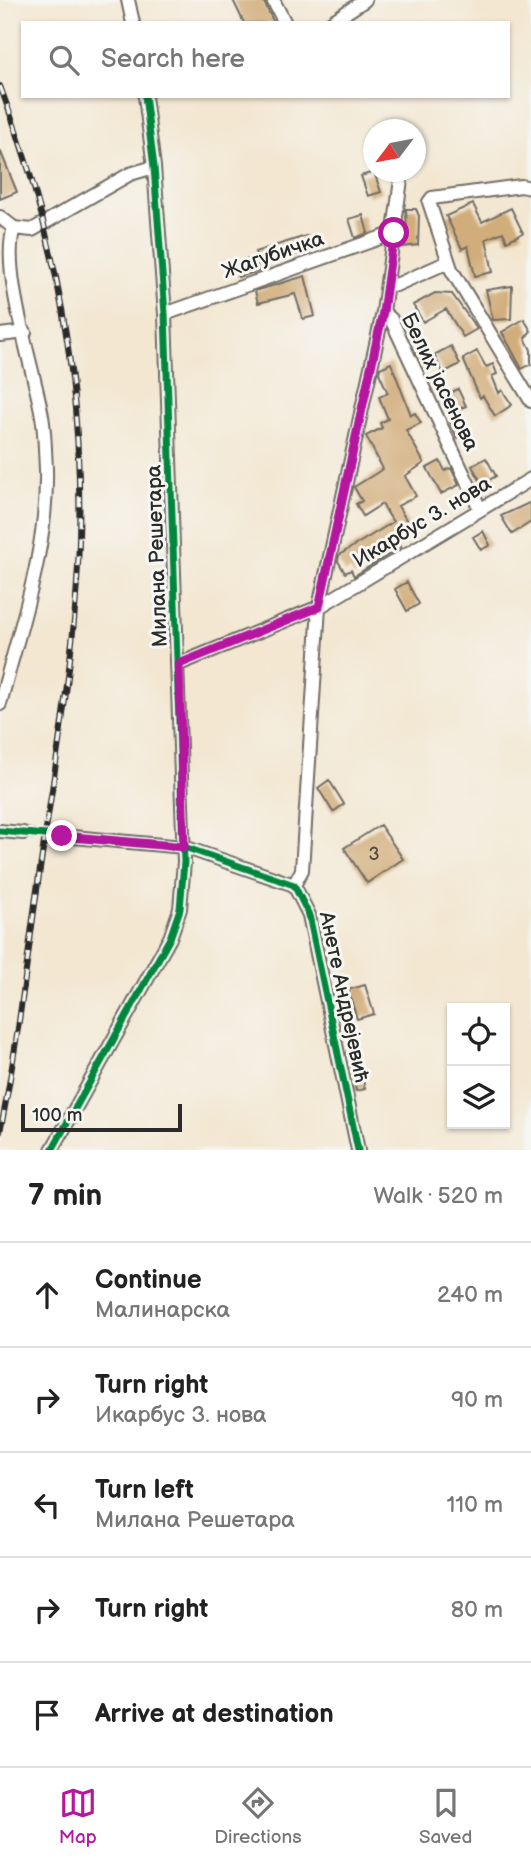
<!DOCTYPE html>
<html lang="en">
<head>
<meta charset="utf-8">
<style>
  :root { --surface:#fff; --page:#f2f2f2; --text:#222; --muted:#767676; --line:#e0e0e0; --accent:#b5179e }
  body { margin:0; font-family:"Balsamiq Sans",sans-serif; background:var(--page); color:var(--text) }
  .controls { position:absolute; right:21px; bottom:21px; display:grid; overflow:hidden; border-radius:0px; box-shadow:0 2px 5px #0004 }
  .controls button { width:63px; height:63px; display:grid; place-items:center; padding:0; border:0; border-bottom:2px solid var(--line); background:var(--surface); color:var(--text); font:35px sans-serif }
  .compass { position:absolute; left:363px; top:119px; width:63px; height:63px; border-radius:50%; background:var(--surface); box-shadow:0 2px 5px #0004; rotate:238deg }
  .scale { position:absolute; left:21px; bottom:18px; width:161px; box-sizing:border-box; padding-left:7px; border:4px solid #2b2b2b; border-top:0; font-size:19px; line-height:24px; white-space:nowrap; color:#2b2b2b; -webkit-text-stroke:5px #f6f6f2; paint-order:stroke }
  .stop { position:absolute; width:21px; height:21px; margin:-16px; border:5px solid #b5179e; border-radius:50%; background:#fff }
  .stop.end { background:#b5179e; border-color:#fff; box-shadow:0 2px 7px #0008 }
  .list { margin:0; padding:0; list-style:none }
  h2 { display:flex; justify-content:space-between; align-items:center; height:91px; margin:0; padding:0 28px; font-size:30px }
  h2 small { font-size:23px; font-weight:400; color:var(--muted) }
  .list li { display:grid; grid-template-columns:46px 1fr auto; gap:21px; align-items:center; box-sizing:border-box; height:105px; padding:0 28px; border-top:2px solid var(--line) }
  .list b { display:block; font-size:26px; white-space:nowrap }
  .list p { margin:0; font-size:23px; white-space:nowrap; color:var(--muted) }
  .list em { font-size:23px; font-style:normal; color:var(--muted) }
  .icon { flex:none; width:38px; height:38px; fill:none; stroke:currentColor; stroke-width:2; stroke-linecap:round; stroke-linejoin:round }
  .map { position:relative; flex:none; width:531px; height:1150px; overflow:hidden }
  .search { position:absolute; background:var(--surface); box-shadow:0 2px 5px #0004; left:21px; right:21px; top:21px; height:77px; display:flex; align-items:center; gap:18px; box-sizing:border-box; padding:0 24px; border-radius:0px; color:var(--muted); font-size:26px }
  .sheet { height:616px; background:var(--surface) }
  nav { display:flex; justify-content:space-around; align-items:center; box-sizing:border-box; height:98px; border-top:2px solid var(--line); background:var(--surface); font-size:19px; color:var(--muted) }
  nav a { display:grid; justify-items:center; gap:4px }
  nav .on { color:var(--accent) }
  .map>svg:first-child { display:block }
  .building { fill:#d2ad7b }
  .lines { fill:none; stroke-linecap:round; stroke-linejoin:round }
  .minor-tunnel { stroke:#cbc1b1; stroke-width:12; stroke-dasharray:12 6; stroke-linecap:butt }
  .minor-casing { stroke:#716d65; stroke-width:16 }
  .minor { stroke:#fff; stroke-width:12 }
  .rail-casing { stroke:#2b2b2b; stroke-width:6 }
  .rail { stroke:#f6f6f2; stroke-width:3.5; stroke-dasharray:10; stroke-linecap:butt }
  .cycleway-casing { stroke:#f6f6f2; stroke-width:11 }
  .cycleway { stroke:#00873e; stroke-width:7 }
  .route { stroke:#b5179e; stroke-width:9 }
  .labels { text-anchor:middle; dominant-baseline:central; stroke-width:6; stroke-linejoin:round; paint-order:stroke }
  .number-label { font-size:18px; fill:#554c3f }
  .street-label { font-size:21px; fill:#2b2b2b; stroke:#f6f6f2 }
</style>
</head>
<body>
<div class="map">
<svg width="531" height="1150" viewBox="0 0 531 1150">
  <rect width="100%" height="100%" fill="#f6f6f2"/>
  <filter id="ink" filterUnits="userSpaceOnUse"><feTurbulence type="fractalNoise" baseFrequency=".0143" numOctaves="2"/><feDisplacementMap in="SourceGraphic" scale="14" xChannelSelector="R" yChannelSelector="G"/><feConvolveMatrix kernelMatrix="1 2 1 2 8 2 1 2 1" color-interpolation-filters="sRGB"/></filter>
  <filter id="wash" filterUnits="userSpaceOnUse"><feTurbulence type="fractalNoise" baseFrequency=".00686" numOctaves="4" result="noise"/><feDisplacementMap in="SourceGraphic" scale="28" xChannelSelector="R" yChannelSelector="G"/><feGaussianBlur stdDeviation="1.57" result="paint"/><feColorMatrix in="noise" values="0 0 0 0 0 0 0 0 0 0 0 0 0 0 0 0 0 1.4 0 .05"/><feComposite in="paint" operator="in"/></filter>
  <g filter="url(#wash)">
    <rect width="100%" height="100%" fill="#f3e7d2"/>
    <g id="blocks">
      <path class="building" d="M233,0H263L274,23H244Z
        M0,150L17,192L0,199Z
        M374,172L381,192L368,196L361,176Z
        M473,204L482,222L511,208L523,233L507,241L503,232L486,239L493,272L475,276L468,246L462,249L446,216Z
        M406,209H416L419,216L418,245L401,247L402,238L407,237Z
        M363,215L368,233L355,238L349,219Z
        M306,236L310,250L256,265L258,271L238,277L234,263L257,257L255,252Z
        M305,276L315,316L303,319L295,294L258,303L255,291Z
        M512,286L511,319L493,320L486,290Z
        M435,293L452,294L477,329L463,337L446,309L423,322L413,305Z
        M524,319L531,331L525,338L531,350V364L522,369L502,332Z
        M451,346L460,364L443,373L434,355Z
        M477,351L486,367L493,364L497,374L492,376L499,393L502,390L512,405L495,416L483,396L480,398L463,359Z
        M391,363L411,415L415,413L421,423L406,430L424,463L405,476L416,496L398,506L412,530L398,541L401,547L354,576L351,570L345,573L338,561L339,555L393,522L382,504L363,516L356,504L362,501L354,487L383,469L366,436L382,428L380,423L388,419L379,397L388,393L379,373L380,368Z
        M458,389L466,406L459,409L469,432L457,438L450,422L454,421L442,397Z
        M486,458L496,476L482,484L472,466Z
        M440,461L445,471L451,468L459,485L441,494L427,468Z
        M531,502V522L512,534L501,516Z
        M483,531L490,545L481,550L473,537Z
        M407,582L419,604L407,611L395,589Z
        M329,780L344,804L333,812L318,788Z
        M380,825L403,859L367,883L344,848Z
        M365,985L374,1014L357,1019L348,990Z
        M359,1064L365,1089L356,1091L351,1066Z"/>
    </g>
  </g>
  <g filter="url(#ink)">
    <use href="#blocks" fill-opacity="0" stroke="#716d65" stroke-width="2"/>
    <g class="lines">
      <path class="minor-tunnel" d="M23,833L62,836"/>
      <g class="minor-casing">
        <path id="minor" d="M128,0L133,23
          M273,0L285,23
          M330,23L365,0
          M531,188L521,186L432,198L429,202L451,269L531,401
          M0,217L14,228L32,230L130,174L154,167
          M387,284L396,285L448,262
          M383,312L391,319L480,509
          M165,314L394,233
          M0,335L25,332
          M179,664L319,607L531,479
          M0,704C20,626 48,551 46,469C45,452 45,433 42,416C34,369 0,269 14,228
          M0,831L23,833
          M62,836L184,847L294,885L309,915L358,1150
          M294,885L302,870L319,607L383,312L402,172
          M52,1150L170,938L180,909L184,862L165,314L154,167L145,96"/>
      </g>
      <use href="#minor" class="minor"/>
      <g class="rail-casing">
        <path id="rail" d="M0,86C56,232 83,384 79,540C76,650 56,760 40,869C27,957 18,1045 0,1132"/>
      </g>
      <use href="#rail" class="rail"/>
      <g class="cycleway-casing">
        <path id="cycleway" d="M0,831L184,847L294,885L309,915L358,1150
          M52,1150L170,938L180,909L184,862L165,314L154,167L145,96"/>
      </g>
      <use href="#cycleway" class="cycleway"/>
    </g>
  </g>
  <g class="lines" filter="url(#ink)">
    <path class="route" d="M62,836L184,847L179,664L319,607L383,312L394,233"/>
  </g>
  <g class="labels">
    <g class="number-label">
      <text x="374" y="854">3</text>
    </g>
    <g class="street-label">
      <text transform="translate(273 255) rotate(-19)">Жагубичка</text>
      <text transform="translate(440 382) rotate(64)">Белих јасенова</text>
      <text transform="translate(422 522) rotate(-31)">Икарбус 3. нова</text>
      <text transform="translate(157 556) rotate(-92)">Милана Решетара</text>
      <text transform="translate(344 997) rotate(78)">Анете Андрејевић</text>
    </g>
  </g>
</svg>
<div class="controls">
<button><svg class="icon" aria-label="locate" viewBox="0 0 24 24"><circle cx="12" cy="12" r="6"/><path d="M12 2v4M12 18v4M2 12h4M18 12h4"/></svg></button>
<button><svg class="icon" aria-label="layers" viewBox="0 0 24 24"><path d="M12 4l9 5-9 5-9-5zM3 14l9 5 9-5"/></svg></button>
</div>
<svg class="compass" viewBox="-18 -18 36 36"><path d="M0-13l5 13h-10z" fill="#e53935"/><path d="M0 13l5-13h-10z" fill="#767676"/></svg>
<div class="scale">100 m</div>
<div class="stop" style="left:394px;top:233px"></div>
<div class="stop end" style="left:62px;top:836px"></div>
<div class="search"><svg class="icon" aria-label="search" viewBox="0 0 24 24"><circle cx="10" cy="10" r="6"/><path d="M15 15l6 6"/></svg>Search here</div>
</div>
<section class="sheet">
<h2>7 min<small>Walk · 520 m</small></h2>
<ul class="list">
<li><svg class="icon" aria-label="ahead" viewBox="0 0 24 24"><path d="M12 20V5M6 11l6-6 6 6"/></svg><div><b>Continue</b><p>Малинарска</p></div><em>240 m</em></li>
<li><svg class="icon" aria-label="right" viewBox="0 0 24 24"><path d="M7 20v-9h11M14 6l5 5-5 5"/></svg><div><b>Turn right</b><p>Икарбус 3. нова</p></div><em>90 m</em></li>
<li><svg class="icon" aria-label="left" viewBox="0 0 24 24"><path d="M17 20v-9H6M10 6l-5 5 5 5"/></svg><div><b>Turn left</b><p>Милана Решетара</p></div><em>110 m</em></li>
<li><svg class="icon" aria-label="right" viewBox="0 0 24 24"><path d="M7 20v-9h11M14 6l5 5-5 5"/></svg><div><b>Turn right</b></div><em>80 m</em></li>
<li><svg class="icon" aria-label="arrive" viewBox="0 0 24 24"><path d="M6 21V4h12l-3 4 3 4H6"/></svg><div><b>Arrive at destination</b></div></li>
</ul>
</section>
<nav>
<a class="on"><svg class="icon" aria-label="map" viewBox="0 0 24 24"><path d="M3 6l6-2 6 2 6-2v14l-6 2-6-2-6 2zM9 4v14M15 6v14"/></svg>Map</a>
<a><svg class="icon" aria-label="directions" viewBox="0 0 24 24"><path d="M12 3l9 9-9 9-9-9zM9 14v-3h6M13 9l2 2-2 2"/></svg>Directions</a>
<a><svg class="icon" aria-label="saved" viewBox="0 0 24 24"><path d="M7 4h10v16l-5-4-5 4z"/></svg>Saved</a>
</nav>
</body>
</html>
